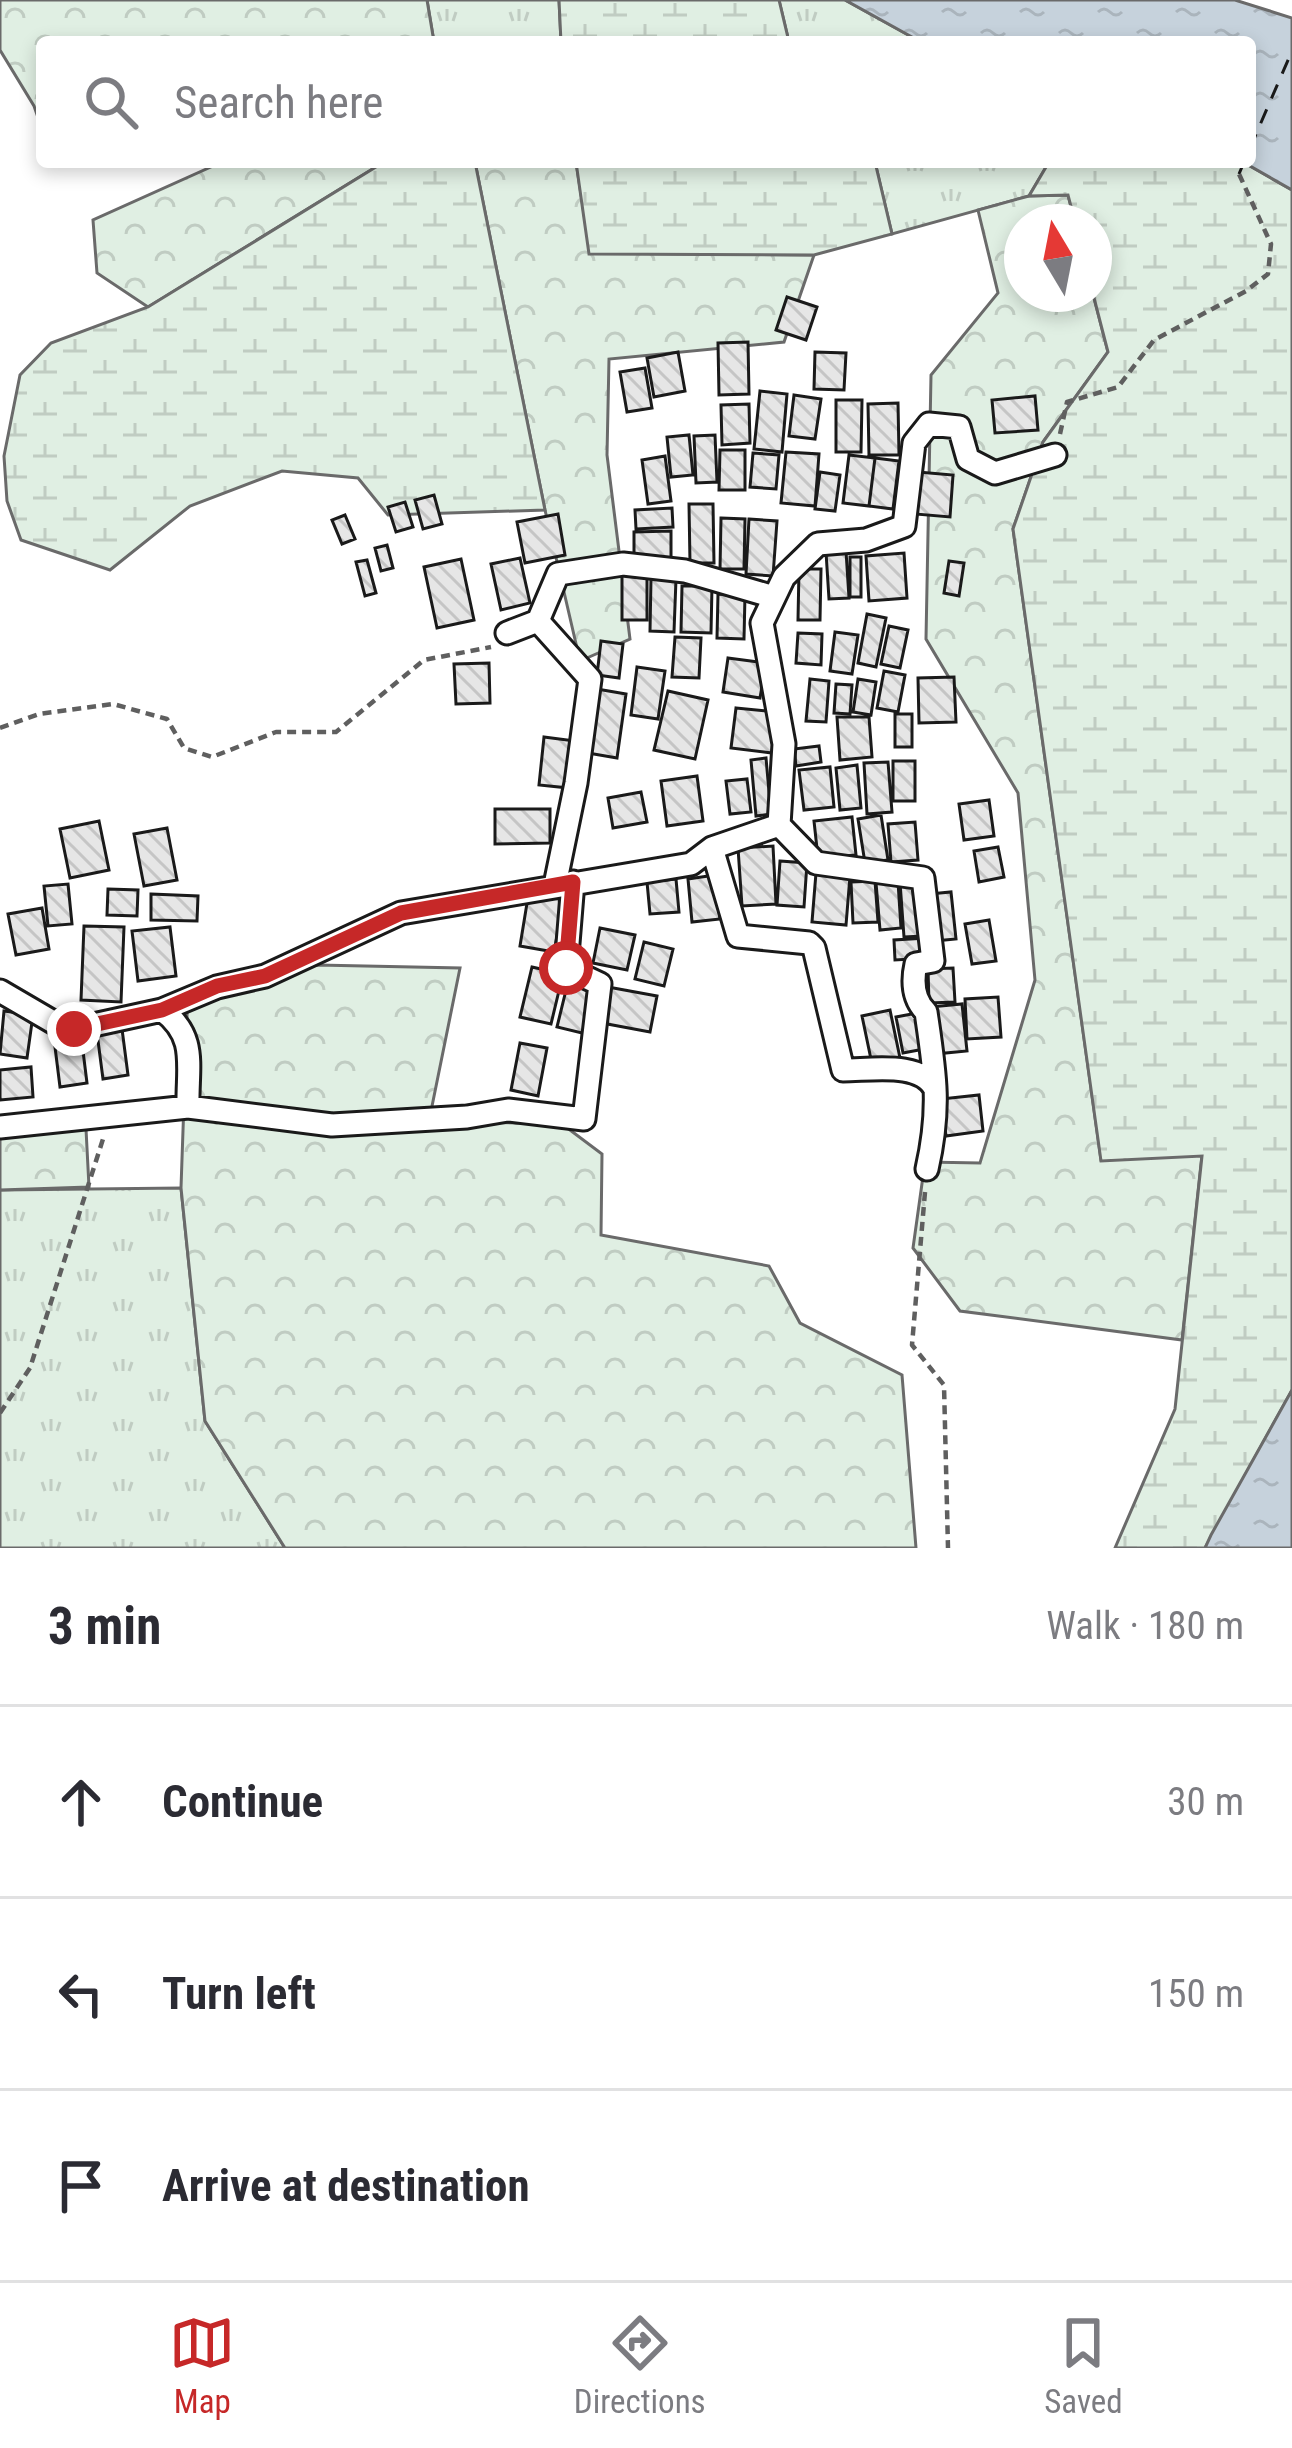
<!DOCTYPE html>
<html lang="en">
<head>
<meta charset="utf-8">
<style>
  :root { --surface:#fff; --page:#f7f7f7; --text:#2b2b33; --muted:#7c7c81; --line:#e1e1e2; --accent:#c62828 }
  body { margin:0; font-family:"Roboto Condensed",sans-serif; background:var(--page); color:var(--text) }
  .compass { position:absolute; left:1004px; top:204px; width:108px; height:108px; border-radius:50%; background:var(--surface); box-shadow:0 6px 18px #0003; rotate:350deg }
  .stop { position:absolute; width:36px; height:36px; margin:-27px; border:9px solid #c62828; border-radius:50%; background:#fff }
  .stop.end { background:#c62828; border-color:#fff; box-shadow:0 3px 12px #0008 }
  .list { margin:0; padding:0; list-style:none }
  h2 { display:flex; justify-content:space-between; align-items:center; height:156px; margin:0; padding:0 48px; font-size:51px }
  h2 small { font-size:39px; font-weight:400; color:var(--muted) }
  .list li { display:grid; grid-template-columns:78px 1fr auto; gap:36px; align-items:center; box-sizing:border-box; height:192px; padding:0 48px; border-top:3px solid var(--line) }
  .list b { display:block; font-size:45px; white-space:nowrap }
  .list em { font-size:39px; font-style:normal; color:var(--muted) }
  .icon { flex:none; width:66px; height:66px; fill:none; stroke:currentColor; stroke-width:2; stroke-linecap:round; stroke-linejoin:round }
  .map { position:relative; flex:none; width:1292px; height:1548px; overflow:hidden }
  .search { position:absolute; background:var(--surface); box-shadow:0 6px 18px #0003; left:36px; right:36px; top:36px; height:132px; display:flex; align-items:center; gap:30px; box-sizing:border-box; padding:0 42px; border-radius:12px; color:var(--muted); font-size:45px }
  .sheet { height:732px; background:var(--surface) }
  nav { display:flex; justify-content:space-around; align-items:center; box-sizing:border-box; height:168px; border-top:3px solid var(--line); background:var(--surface); font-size:33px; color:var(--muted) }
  nav a { display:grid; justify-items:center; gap:6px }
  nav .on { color:var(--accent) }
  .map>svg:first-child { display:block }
  .grass { fill:url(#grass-tufts); stroke:#6a6a6a; stroke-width:3 }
  .forest { fill:url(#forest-crowns); stroke:#6a6a6a; stroke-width:3 }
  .wetland { fill:url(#wetland-marsh); stroke:#6a6a6a; stroke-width:3 }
  .water { fill:url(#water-ripples); stroke:#6a6a6a; stroke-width:3 }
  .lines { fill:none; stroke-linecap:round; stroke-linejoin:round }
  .ferry { stroke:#1a1a1a; stroke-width:3; stroke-dasharray:15 12; stroke-linecap:butt }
  .building { fill:url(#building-back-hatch); stroke:#1a1a1a; stroke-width:3 }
  .minor-casing { stroke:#1a1a1a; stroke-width:27 }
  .path { stroke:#5f5f5f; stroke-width:4.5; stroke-dasharray:9 6; stroke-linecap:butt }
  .minor { stroke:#fff; stroke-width:21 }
  .route { stroke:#c62828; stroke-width:15 }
</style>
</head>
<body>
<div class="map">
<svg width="1292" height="1548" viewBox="0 0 1292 1548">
  <defs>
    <pattern id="grass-tufts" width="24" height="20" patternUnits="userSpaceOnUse" patternTransform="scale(3)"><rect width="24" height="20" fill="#e0efe3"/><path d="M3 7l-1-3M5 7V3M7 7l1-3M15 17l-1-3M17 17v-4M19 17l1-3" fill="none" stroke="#c0ccc2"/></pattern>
    <pattern id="forest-crowns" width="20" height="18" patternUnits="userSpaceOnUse" patternTransform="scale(3)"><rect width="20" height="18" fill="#e0efe3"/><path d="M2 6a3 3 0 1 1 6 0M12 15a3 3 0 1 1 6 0" fill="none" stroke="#c0ccc2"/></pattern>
    <pattern id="wetland-marsh" width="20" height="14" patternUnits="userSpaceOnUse" patternTransform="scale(3)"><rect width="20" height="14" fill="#e0efe3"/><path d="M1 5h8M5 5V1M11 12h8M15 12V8" fill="none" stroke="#c0ccc2"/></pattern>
    <pattern id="water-ripples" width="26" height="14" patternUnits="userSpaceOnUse" patternTransform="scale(3)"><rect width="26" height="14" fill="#c6d2dc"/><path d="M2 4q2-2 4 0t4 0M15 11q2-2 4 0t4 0" fill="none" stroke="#aab4bc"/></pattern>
    <pattern id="building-back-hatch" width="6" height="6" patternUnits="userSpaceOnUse" patternTransform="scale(3)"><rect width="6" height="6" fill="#e6e6e6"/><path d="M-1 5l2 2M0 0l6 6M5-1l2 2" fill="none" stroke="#c5c5c5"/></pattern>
  </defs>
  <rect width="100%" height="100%" fill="#fff"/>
  <path class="grass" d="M427,0H559L561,42H434Z
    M779,0H845L921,42H789Z
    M875,162H1049L1029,196L892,234Z
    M181,1188L205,1421L285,1548H0V1190Z"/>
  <path class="forest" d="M0,0H427L434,42H42V129L34,106L0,50Z
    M222,162H384L148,307L97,273L93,220Z
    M475,162H576L590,253L814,255L784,342L609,359L607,455L630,639L580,661L545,510Z
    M1068,195L1075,222H1022V294H1093L1108,352L1043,442L1013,529L1101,1160L1202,1155L1182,1340L960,1311L913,1248L925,1162L980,1163L1035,980L1018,793L926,639L931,375L998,293L978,210L1029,196Z
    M317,965L460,968L429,1121L562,1124L602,1154L601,1235L769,1266L800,1323L902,1375L916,1548H285L205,1421L181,1188L188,987Z
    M86,1129L89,1187L0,1190V1132Z"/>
  <path class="wetland" d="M559,0H779L789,42H561Z
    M384,162H475L545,510L388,515L358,478L282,471L190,506L110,570L21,540L7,501L4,456L20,375L51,343L148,307Z
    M576,162H875L892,234L814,255L589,254Z
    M1049,162H1243L1292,190V1390L1205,1548H1115L1175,1409L1202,1156L1101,1161L1013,529L1043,442L1108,352L1093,294L1094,222H1075L1068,195L1029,196Z"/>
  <path class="water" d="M845,0H1235L1292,18V190L1243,162H1250V42H921Z
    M1292,1390V1548H1205L1211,1535Z"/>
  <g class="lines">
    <path class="ferry" d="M1250,148L1292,51
      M1239,174L1244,162"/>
  </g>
  <path class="building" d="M787,297L817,307L806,340L776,330Z
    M748,342L749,394L719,395L718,343Z
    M678,352L685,391L654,397L647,358Z
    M815,352L846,353L844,390L814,389Z
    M645,368L652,408L627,412L620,372Z
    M760,391L787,394L782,452L754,449Z
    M794,395L821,399L815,439L789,436Z
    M1035,396L1038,430L995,433L992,400Z
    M836,400H862L861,452H836Z
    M898,403L899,455H869L868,404Z
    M749,404L750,443L722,445L721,405Z
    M689,435L693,475L671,477L667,437Z
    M715,435L717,482L696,483L694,436Z
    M720,450H745V490H719Z
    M786,452L819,454L815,506L781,503Z
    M753,453L779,455L776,489L750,487Z
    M849,455L875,458L869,506L843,503Z
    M665,456L671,501L648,504L642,460Z
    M875,458L899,461L893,509L869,506Z
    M820,472L840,475L835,511L815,509Z
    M918,472L953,475L950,517L915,514Z
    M434,495L442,524L423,529L415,500Z
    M405,502L413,527L396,532L388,507Z
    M689,504H713L714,563H690Z
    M672,508L673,527L636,529L635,510Z
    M558,514L565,555L525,563L517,522Z
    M345,515L355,539L342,544L332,520Z
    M721,518L745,519L744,569H720Z
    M749,519L777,521L773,576L746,574Z
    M671,531V558H634V532Z
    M387,545L393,568L381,571L375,548Z
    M846,551L849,598L829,599L826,552Z
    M904,553L907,598L869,601L866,556Z
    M850,557H861V597H850Z
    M520,558L530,603L501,610L491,564Z
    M461,559L474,620L437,628L424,567Z
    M367,560L376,593L365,596L356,562Z
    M949,561L964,563L959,596L944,593Z
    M799,569H821L820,620H798Z
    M622,573H647V620H622Z
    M651,578L676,579L674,632L650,631Z
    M682,586H712L711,633L681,632Z
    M718,594L745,595L744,639L717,638Z
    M867,614L886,618L876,667L858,663Z
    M889,626L908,630L900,668L881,664Z
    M835,632L858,635L852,674L830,671Z
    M798,633L822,634L821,665L796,663Z
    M675,637L701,638L699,678L672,677Z
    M601,641L623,644L619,678L597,675Z
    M728,658L766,663L760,698L723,692Z
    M489,663L490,703L456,704L454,664Z
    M637,667L665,671L658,719L631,715Z
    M884,671L905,675L898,712L877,708Z
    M954,677L956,722L919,723L918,678Z
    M810,679L829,681L826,722L806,721Z
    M858,679L876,682L871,715L853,712Z
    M836,684L852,685L850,714L834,713Z
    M597,689L626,694L617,758L588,753Z
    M668,691L708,700L695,759L654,750Z
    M736,708L776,712L772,753L731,748Z
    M895,714H912V747H895Z
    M837,717H869L872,757L840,760Z
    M544,737L575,741L569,788L539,785Z
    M819,746L821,762L796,766L794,749Z
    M766,758L771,814L756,816L751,760Z
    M893,761H915V801H893Z
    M888,762L892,812L867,814L864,763Z
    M857,765L861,808L840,810L836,768Z
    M830,767L834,807L804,810L799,770Z
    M697,776L703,821L667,826L661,781Z
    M747,779L751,812L730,814L726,781Z
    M641,792L647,822L613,828L608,798Z
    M989,800L994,836L964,840L959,804Z
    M495,809H550V843L495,844Z
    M881,815L888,860L865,863L858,819Z
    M852,817L856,855L818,858L814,821Z
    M99,821L109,870L70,878L60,829Z
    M915,822L918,860L891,862L888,824Z
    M167,828L177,880L144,886L134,834Z
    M773,846L776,904L742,906L738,848Z
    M998,847L1004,877L979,882L974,851Z
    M780,861L807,863L804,907L777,905Z
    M816,873L850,876L846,925L812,922Z
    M715,875L720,919L692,922L688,879Z
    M676,879L679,912L650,914L647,882Z
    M919,880L923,936L904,937L900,882Z
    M875,881L878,922L853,923L851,882Z
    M898,882L901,928L880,930L876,883Z
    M68,884L72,924L48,926L44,886Z
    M108,889L138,890L137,916L107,915Z
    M529,891L564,898L554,952L520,946Z
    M951,892L956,939L934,941L929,894Z
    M151,894L198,896L197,921L151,920Z
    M42,908L49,949L16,955L8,914Z
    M989,920L996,961L972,964L965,924Z
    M84,926L124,927L121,1002L81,1000Z
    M170,927L176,976L138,981L132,931Z
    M600,928L635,935L627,970L593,963Z
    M927,938L928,958L895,960L894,940Z
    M644,942L673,949L664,986L635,979Z
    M532,967L563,974L551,1024L520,1017Z
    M953,968L955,1002L929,1003L928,969Z
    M568,982L597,990L586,1034L557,1027Z
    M608,987L657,996L650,1032L602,1023Z
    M998,997L1001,1037L967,1039L965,999Z
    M962,1004L967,1051L935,1054L930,1007Z
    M890,1010L900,1058L872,1064L862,1016Z
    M4,1011L33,1015L27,1058L0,1054Z
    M917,1013L924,1049L903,1053L896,1017Z
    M122,1029L128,1075L103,1079L97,1033Z
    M82,1043L87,1083L60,1087L55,1047Z
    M520,1043L547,1048L538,1096L511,1090Z
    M31,1067L33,1097L0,1100V1070Z
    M979,1095L983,1131L946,1136L941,1099Z"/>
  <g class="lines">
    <g class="minor-casing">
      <path id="minor" d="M538,621L590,679L576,783L555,885
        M507,633L538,621L558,574L623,564L685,571L774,597
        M779,825L816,863L923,878L933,961L916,964C912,982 913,999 926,1012C935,1073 941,1107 927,1169
        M712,848L738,936L809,943L814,948L843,1070C872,1070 921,1061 935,1089
        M0,991L53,1022L75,1029L162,1010L217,987L265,976L401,913L691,864L712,848L779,825L784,744L762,623L784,577L818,544L866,540L904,526L914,443L929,424L959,427L968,459L995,473L1055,455
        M162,1010C198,1037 187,1066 188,1107
        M0,1127L188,1107L332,1125L467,1117L508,1110L584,1119L600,984L566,968L573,882"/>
    </g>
    <path class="path" d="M1060,434L1067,402L1118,387L1154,340L1246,291L1268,274L1271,244L1239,174
      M0,728L39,714L113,704L167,719L184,748L212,757L276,732H336L424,660L491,647
      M925,1192L912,1345L944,1385L948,1548
      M0,1413L30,1368L103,1139"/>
    <use href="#minor" class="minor"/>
  </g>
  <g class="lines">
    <path class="route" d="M74,1029L162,1010L217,986L265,976L401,913L573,882L566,968"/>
  </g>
</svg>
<svg class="compass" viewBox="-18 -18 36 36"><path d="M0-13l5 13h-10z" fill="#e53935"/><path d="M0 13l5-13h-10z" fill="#7c7c81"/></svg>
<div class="stop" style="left:566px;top:968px"></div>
<div class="stop end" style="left:74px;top:1029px"></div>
<div class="search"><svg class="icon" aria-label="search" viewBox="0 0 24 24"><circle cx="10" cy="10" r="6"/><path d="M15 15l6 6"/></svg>Search here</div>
</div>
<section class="sheet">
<h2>3 min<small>Walk · 180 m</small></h2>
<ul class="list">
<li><svg class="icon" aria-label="ahead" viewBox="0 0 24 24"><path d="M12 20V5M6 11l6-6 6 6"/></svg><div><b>Continue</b></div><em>30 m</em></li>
<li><svg class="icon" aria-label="left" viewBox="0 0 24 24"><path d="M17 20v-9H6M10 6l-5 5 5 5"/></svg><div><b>Turn left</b></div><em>150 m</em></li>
<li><svg class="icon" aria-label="arrive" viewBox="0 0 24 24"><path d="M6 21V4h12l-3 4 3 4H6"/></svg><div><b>Arrive at destination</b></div></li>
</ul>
</section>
<nav>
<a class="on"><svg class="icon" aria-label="map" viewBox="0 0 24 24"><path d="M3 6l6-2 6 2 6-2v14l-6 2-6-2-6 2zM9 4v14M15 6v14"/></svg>Map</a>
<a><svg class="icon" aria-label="directions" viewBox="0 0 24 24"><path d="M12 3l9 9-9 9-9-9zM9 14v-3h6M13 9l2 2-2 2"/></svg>Directions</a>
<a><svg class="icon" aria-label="saved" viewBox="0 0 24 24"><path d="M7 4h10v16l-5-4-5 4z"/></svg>Saved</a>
</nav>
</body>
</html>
